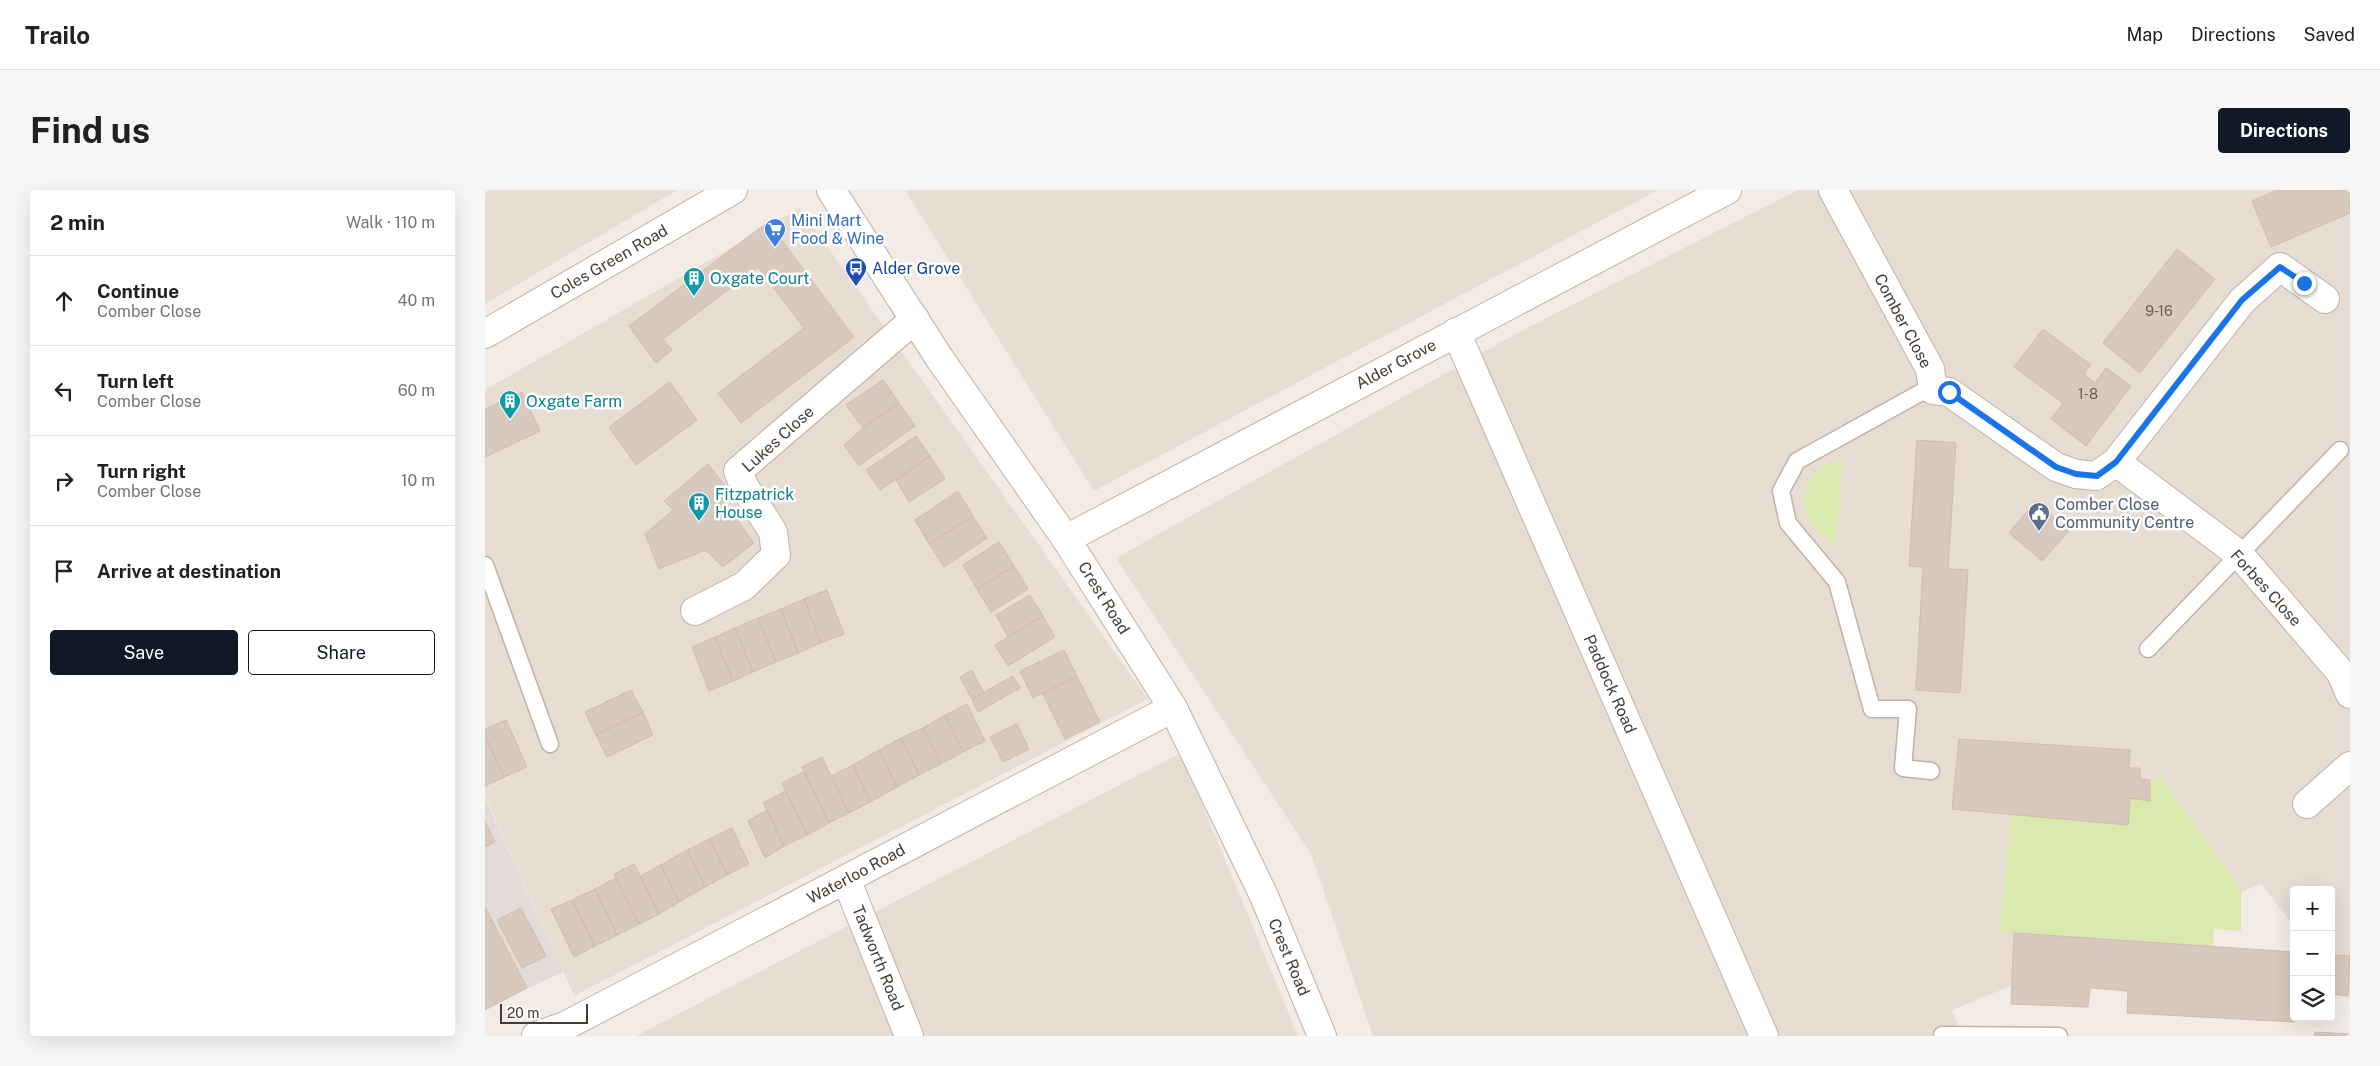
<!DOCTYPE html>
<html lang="en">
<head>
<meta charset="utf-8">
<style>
  :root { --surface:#fff; --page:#f6f6f6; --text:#202124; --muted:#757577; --line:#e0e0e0; --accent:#111827 }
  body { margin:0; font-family:"Public Sans",sans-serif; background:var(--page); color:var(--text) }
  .controls { position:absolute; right:15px; bottom:15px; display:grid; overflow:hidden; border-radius:5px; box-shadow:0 5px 20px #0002 }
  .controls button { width:45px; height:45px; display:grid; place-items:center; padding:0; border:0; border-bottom:1px solid var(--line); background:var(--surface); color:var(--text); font:25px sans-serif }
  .scale { position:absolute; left:15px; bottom:12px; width:88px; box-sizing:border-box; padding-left:5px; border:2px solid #463c35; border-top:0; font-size:14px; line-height:18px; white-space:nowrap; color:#463c35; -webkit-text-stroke:4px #fff; paint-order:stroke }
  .stop { position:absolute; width:15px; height:15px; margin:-11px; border:4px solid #1a73e8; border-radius:50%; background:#fff }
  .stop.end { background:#1a73e8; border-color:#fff; box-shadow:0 1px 5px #0008 }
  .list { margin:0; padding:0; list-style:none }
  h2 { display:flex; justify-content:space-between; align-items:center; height:65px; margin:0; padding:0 20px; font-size:21px }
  h2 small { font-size:16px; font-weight:400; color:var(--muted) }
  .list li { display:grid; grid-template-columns:32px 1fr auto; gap:15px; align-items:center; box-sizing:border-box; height:90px; padding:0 20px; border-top:1px solid var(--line) }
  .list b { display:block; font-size:19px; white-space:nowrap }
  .list p { margin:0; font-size:16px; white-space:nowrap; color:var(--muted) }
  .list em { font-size:16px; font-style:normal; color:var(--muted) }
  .actions { display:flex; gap:10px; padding:15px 20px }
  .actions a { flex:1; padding:11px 0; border:1px solid var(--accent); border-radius:5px; text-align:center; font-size:18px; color:var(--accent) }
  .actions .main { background:var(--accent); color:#fff }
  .icon { flex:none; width:28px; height:28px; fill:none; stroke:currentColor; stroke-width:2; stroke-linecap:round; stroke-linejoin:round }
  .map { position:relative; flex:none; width:1865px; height:846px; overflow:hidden; border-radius:5px }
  header { display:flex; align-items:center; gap:30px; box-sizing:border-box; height:70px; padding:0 25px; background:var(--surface); border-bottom:1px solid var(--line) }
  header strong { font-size:24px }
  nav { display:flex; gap:28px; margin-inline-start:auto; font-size:18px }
  .intro { display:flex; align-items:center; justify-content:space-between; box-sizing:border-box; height:120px; padding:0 30px }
  h1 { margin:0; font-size:35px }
  .button { padding:12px 22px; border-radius:5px; background:var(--accent); color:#fff; font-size:18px; font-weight:700 }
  main { display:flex; gap:30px; padding:0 30px }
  aside { flex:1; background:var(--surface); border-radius:5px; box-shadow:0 5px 20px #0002 }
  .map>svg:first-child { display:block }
  .residential { fill:#e7ddd3 }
  .industrial { fill:#e2dbd7 }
  .green { fill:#dae9ad }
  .building { fill:#d8c8be; stroke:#d0bcae }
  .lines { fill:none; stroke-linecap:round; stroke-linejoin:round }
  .service-casing { stroke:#bfb2a8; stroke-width:19 }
  .minor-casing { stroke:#bfb2a8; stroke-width:30 }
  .tertiary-casing { stroke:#bfb2a8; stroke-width:30 }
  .service { stroke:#fff; stroke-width:16 }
  .minor { stroke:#fff; stroke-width:28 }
  .tertiary { stroke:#fff; stroke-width:28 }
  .route { stroke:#1a73e8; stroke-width:6 }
  .labels { text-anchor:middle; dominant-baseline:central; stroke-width:5; stroke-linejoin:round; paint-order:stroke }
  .number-label { font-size:14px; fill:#6a5f57 }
  .shop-label { font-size:16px; fill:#366cbe; stroke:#fff; text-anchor:start }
  .street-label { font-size:16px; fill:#463c35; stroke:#fff }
  .transit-label { font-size:16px; fill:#164399; stroke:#fff; text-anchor:start }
  .culture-label { font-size:16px; fill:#0d838f; stroke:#fff; text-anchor:start }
  .service-label { font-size:16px; fill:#4e5e75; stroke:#fff; text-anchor:start }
</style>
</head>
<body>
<header>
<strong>Trailo</strong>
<nav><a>Map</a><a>Directions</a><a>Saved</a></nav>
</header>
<div class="intro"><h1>Find us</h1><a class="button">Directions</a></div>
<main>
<aside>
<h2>2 min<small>Walk · 110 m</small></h2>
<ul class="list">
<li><svg class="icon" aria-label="ahead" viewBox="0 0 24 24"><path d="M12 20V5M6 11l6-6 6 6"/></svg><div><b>Continue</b><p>Comber Close</p></div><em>40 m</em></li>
<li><svg class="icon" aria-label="left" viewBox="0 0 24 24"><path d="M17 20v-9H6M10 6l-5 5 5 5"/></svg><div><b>Turn left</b><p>Comber Close</p></div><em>60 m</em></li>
<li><svg class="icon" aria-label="right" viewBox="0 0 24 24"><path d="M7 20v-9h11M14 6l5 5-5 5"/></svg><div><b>Turn right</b><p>Comber Close</p></div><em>10 m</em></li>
<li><svg class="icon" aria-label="arrive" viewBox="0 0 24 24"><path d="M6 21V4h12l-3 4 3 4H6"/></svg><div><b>Arrive at destination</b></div></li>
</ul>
<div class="actions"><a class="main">Save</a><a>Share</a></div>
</aside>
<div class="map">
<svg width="1865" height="846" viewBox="0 0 1865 846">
  <rect width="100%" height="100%" fill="#f3ece6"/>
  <path class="residential" d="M0,0H192L0,114Z
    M420,0H1173L609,301Z
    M1313,0H1865V808L1846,784V700H1809V736L1776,694L1467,820L1478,846H888L826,664L631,368L1036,141Z
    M315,18L663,509L89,806L0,605V200Z
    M696,563L813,846H151Z"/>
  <path class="industrial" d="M0,607L78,782L0,818Z"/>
  <path class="green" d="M1358,270L1351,355C1340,347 1329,340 1323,327C1310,300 1331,273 1358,270Z
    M1665,590H1678L1756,699V741L1729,739L1728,757L1515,741L1526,624L1645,608L1665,610Z"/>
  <path class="building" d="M1792,0H1865V23L1786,57L1767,11Z
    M283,32L369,147L256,233L233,203L319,138L273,77L178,149L187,160L171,173L144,136Z
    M1692,59L1730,89L1655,183L1618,153Z
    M1558,139L1606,175L1599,184L1610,193L1621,178L1646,196L1601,256L1566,229L1578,213L1529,177Z
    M398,190L414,213L378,238L361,215Z
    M185,192L212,230L151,275L124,237Z
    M37,202L55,241L0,267V219Z
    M414,213L430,236L374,276L359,255L378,238Z
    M431,246L445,266L395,300L381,280Z
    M1432,250L1471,253L1463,379L1483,380L1475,503L1431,500L1438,377L1424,376Z
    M445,266L460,289L424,312L411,290Z
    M223,274L244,301L237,309L269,353L238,377L221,360L174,379L160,344L188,320L179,311Z
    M473,301L488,326L444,354L430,330Z
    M1550,312L1584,341L1557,371L1524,343Z
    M488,326L502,348L459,377L444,354Z
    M514,352L529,376L492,399L478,375Z
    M529,376L543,399L506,422L492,399Z
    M342,400L359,444L336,453L319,409Z
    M545,405L558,426L523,447L511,425Z
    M319,409L336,453L313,463L296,419Z
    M296,419L313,463L291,472L273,428Z
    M558,426L570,447L523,476L510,455Z
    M273,428L291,472L268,482L250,438Z
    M250,438L268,482L248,491L230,447Z
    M230,447L248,491L224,501L207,457Z
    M579,460L592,486L548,508L535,481Z
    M487,480L499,503L487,509L475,487Z
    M528,486L535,498L493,522L487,509Z
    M592,486L615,532L580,549L558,504Z
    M146,500L158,522L111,545L100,522Z
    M482,514L500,551L478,562L460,525Z
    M158,522L168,545L122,567L111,545Z
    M460,525L478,562L456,574L438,538Z
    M21,530L42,577L19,587L0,545V539Z
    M532,534L544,559L518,572L505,547Z
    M438,538L456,574L434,585L416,548Z
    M0,545L19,587L0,596Z
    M416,548L434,585L412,597L394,560Z
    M1474,549L1645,560L1644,578H1655V589L1665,590V611L1645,608L1643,635L1467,619Z
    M394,560L412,597L385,612L368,575Z
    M337,567L364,623L344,633L317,577Z
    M368,575L385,612L364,623L346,586Z
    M319,582L344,633L322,645L297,593Z
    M301,601L322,645L299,656L278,613Z
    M282,620L299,656L280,668L263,631Z
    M0,632L10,652L0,657Z
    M247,638L264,674L242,685L224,649Z
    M224,649L242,685L220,697L202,660Z
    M202,660L220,697L194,712L176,675Z
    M149,674L174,724L154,734L129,684Z
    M176,675L194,712L174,724L155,686Z
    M131,688L154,734L132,745L110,699Z
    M110,699L132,745L110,756L87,710Z
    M87,710L110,756L89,767L66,719Z
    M0,717L42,798L0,820Z
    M36,718L61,766L37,778L12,730Z
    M1529,743L1809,762V832L1642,823L1643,801L1605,798L1603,817L1526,814Z
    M1846,765L1865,766L1863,806L1846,804Z
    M1830,842L1865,844V846H1829Z"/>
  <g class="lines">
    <g class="service-casing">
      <path id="service" d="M0,375L65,554
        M1663,459L1855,260
        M1446,581L1418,578L1423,519H1387L1352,392L1303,333L1296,301L1312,271L1435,203L1448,200
        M1457,845L1574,846"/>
    </g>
    <g class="minor-casing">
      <path id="minor" d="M1348,0L1445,179L1448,200L1464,202L1571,277L1591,284L1611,286L1631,272L1757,111L1795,77L1840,109
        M971,142L1279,846
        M1631,272L1755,365L1856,483L1865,504
        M581,349L1242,0
        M210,421L259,396L291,365L288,342L259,296L253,281L430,129
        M1822,614L1865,576
        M361,689L424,846
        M51,846L80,836L688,518"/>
    </g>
    <g class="tertiary-casing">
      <path id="tertiary" d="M346,0L455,169L581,349L688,518L779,706L837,846
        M0,144L248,0"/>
    </g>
    <use href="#service" class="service"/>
    <use href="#minor" class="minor"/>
    <use href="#tertiary" class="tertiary"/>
  </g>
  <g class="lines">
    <path class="route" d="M1464,202L1571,277L1591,284L1612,286L1631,272L1757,110L1795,77L1819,93"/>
  </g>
  <defs>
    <g id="supermarket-pin" transform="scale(1.125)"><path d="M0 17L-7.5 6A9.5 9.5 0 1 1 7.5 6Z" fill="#3f7fe0" stroke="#fff"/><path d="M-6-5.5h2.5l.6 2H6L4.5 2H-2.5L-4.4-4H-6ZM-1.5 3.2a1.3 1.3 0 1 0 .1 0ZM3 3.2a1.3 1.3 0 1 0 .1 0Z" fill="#fff"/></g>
    <g id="bus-pin" transform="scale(1.125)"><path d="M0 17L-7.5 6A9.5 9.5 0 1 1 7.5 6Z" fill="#1a4fb4" stroke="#fff"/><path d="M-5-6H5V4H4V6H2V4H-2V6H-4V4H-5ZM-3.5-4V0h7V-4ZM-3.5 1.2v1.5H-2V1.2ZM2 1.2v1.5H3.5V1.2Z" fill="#fff"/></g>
    <g id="building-pin" transform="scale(1.125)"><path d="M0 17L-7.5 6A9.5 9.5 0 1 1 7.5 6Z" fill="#0f9aa8" stroke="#fff"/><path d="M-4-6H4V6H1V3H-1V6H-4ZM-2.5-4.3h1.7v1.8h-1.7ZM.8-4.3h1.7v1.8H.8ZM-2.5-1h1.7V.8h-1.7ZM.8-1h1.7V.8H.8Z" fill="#fff"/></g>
    <g id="civic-pin" transform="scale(1.125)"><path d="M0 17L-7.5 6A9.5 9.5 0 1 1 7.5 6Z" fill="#5c6f8a" stroke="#fff"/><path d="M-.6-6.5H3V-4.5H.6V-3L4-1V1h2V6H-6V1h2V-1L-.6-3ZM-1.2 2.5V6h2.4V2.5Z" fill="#fff"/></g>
  </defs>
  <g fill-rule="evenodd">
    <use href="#supermarket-pin" x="290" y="39"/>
    <use href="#bus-pin" x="371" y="78"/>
    <use href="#building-pin" x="209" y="88"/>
    <use href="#building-pin" x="25" y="211"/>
    <use href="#building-pin" x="214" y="313"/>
    <use href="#civic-pin" x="1554" y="323"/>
  </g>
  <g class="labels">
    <g class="number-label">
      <text x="1674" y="121">9-16</text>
      <text x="1603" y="204">1-8</text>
    </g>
    <g class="shop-label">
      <text x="306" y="30">Mini Mart<tspan x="306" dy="18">Food &amp; Wine</tspan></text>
    </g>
    <g class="street-label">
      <text transform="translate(124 72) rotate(-30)">Coles Green Road</text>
      <text transform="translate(1418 131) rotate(62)">Comber Close</text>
      <text transform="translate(911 174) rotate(-28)">Alder Grove</text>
      <text transform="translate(293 249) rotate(-42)">Lukes Close</text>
      <text transform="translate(1781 398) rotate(48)">Forbes Close</text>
      <text transform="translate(619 408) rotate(58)">Crest Road</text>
      <text transform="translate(1125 494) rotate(66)">Paddock Road</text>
      <text transform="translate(371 684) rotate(-28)">Waterloo Road</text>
      <text transform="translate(804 767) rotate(67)">Crest Road</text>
      <text transform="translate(393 768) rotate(68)">Tadworth Road</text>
    </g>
    <g class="transit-label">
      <text x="387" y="78">Alder Grove</text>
    </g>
    <g class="culture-label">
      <text x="225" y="88">Oxgate Court</text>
      <text x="41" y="211">Oxgate Farm</text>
      <text x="230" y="304">Fitzpatrick<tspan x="230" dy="18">House</tspan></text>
    </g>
    <g class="service-label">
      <text x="1570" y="314">Comber Close<tspan x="1570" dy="18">Community Centre</tspan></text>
    </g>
  </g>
</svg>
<div class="controls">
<button>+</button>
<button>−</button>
<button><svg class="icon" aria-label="layers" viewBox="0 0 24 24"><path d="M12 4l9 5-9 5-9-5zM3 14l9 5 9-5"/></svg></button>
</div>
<div class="scale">20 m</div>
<div class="stop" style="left:1464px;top:202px"></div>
<div class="stop end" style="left:1819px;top:93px"></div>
</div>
</main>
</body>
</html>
